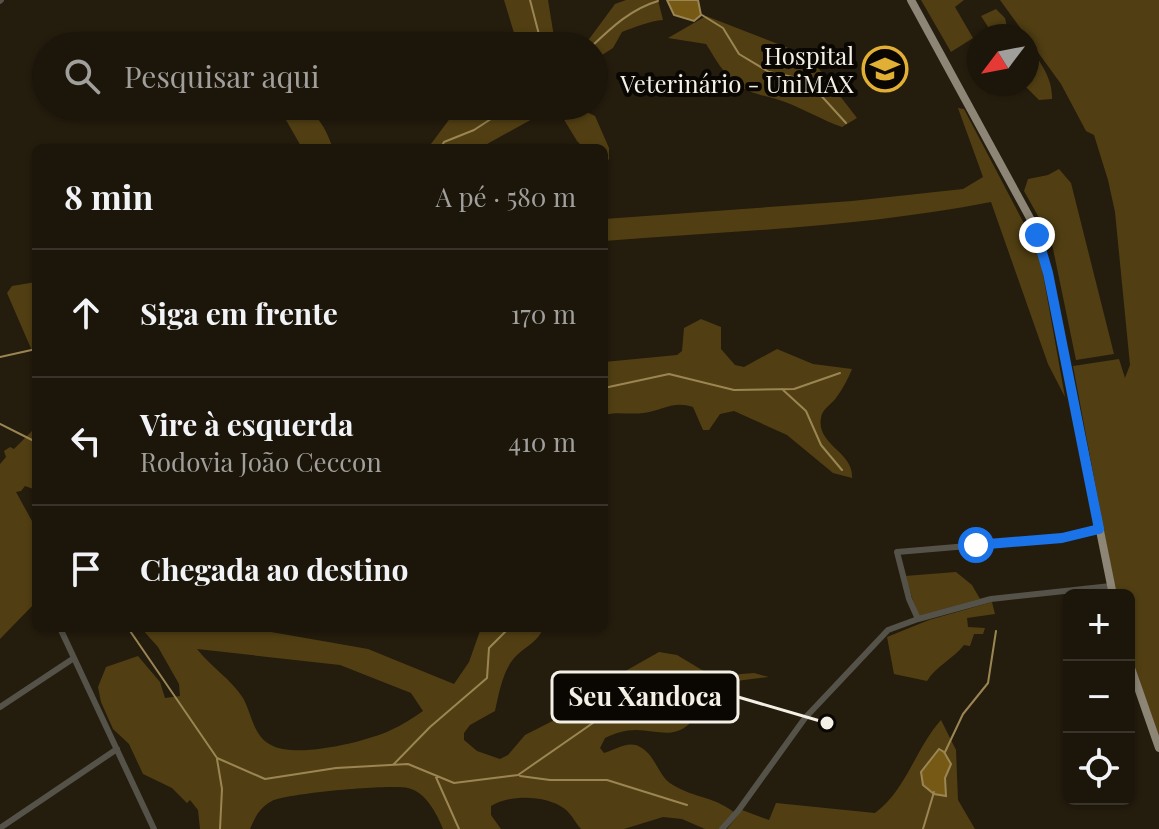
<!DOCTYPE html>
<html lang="pt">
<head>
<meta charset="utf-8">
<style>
  :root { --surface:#1b150a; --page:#282218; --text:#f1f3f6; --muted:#a09f9c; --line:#39342b }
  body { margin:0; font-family:"Playfair Display",serif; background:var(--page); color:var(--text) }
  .controls { position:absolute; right:24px; bottom:24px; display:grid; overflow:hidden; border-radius:12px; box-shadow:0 2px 6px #0004 }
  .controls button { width:72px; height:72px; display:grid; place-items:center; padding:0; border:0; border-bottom:2px solid var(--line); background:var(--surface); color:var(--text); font:40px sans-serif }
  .compass { position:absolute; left:967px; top:24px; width:72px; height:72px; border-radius:50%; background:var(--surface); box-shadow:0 2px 6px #0004; rotate:238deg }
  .stop { position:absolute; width:24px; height:24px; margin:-18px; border:6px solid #1a73e8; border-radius:50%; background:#fff }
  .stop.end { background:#1a73e8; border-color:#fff; box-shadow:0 2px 8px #0008 }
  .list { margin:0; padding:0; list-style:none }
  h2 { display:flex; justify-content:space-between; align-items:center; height:104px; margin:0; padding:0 32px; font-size:34px }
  h2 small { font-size:26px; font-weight:400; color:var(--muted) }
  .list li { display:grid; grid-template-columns:52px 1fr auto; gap:24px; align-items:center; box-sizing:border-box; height:128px; padding:0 32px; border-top:2px solid var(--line) }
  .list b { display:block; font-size:30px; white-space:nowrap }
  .list p { margin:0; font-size:26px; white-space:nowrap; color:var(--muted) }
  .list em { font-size:26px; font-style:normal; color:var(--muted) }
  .icon { flex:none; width:44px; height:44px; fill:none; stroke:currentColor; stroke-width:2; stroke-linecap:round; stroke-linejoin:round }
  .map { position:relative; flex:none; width:1159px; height:829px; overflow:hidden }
  .search { position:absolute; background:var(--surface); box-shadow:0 2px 6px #0004; left:32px; top:32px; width:576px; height:88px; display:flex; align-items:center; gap:20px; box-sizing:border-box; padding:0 28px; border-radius:44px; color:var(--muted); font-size:30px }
  .panel { position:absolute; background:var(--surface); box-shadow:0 2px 6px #0004; left:32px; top:144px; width:576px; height:488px; border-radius:12px }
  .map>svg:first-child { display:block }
  .green { fill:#513f13; fill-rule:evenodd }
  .water { fill:#755914; stroke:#9b8653; stroke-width:2 }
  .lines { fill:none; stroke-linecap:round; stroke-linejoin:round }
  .stream { stroke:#9b8653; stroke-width:2 }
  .minor { stroke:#55524a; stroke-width:6 }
  .major { stroke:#8d8676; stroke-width:8 }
  .route { stroke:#1a73e8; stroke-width:10 }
  .labels { text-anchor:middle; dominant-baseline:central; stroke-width:8; stroke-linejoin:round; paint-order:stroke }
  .poi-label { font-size:24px; fill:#f4f0e6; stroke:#0a0703; text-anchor:end }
  .leader { fill:none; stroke:#f4f0e6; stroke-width:3 }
  .callout-dot { fill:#f4f0e6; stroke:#0a0703; stroke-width:3 }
  .callout { fill:#0a0703; stroke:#f4f0e6; stroke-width:3 }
  .callout-label { font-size:26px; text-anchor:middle; font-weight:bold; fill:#f4f0e6 }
</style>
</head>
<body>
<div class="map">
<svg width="1159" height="829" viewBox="0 0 1159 829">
  <rect width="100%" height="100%" fill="#241c0d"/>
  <path class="green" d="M504,0H548L555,43L567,46H518Z
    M626,0H658L663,20C650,21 635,27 622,32L613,48L594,60V46H584L615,4Z
    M921,0H964L955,7L973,38L951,52Z
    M1000,0H1159V739L1129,650V595H1116L1073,366L1119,359L1125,378L1130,365L1115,212L1108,180L1094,135L1086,131L1061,84Z
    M996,9L1005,18L1009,36H994L981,16Z
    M706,16L809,56L857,118L842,127C822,120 804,109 785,102C769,96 751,95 737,84C724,75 715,58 706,44L668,38Z
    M1027,44C1039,60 1053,78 1052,99L1039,100L1023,84H1027V81L1032,77L1027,72Z
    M278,106C313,106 321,117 333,148H302Z
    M466,106H574L595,116L609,148V159L604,165V148H584L577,141L563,118L543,113L480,148H428L451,117Z
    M958,108L964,109L1039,252L1065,397L1048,364L991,202C864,227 733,231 604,241V219L852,201L963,189L983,177Z
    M1059,169L1071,183L1114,354L1076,360L1051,239L1024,191L1028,179L1048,175Z
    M36,282V360L7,293L12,286Z
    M701,319L721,327V349L735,365L744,367L777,349L813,364L852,369C848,379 842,390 836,398C831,405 822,409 821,418C816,445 854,452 852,478L833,473L787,435L734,411L720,414L709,430H703L693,407C673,400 662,411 643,413C630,415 617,411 604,415V362L677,355L682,351L684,328Z
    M32,431L36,433V490L25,486L21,491L16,492L32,521L36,538V602L0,639V464L6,457L4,451L10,447L14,449Z
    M956,572L972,585L980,599L918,616L905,576Z
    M992,602L995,614L967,618L968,627L985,628L983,634H974L970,646L964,645C953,659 936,666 927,681L894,674L887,637L929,620Z
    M141,628H249L368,649L454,684L469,662L481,628H543C539,641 526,646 516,656C503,669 499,693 495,711L470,725L464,733V740L477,751L500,759L508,755L525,735L584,705L599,686L659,652L677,655L707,673L717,676L754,673L769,677L728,682L710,689C702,699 700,713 691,722C674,740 657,730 636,730C625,730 615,733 605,738L600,748L604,753C615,750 629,740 640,747C656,755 658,777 673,785C694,798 717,797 736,814L722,829H705L682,819L663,817L624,829H581C575,822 572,815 565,809C547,795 510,794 491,806V815L501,829H443C437,814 426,792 408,788C392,784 288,793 272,801C260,807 255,817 250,829H200L198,810L190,800L187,803L172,788L143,774L129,744L113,729L101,702L98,687L106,667L138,656L160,682L165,698L180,696L179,684L158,647ZM197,649L340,665L411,693L423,711C413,718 402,725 391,730C366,742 295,759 271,745C253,736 252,714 243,698C232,680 210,666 197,649Z
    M941,720L956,750L958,800L975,829H727L742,810L769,820L776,803L875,813C907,789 915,749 941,720Z"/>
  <path class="water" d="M667,0H698L701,15L694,21L674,15Z
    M939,749L944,752L951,764L945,778L946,796L934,794L923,785L921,772Z"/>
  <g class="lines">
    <path class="stream" d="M530,0L542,46
      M702,15L723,28L739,54L769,72L807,80L846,123
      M592,46C612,27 631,9 658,1
      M441,148L444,142L474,130L511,106
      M0,357L36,349
      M604,388L669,374L734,390L794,389L840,373
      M782,389L806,411L821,445L842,470
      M0,424L36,442
      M128,628L217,758L265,779L336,768L408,764L454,783L518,775L626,700L703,684
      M945,752L963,714L988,683L996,631
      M217,759L222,789L220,829
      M393,765L430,727L487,678L489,648L509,628
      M435,775L459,829
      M520,776L550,780H607L687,805
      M923,829L934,792"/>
    <path class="minor" d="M0,1L1,0
      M918,619L909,599L897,552L1062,538L1099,529
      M60,628L154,829
      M0,707L74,658
      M0,828L117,749
      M722,829L738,811L805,718L888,630L918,619L991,599L1111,586"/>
    <path class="major" d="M911,0L1031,220L1048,273L1113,595
      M1129,662L1159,748"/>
  </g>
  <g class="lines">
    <path class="route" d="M976,545L1062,538L1099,529L1048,273L1037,235"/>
  </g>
  <defs>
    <g id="university-ring" transform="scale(2.3)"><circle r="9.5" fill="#0a0703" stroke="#e1af34" stroke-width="1.5"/><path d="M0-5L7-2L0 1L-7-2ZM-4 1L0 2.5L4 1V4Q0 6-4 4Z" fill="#e1af34"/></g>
  </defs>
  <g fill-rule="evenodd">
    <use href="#university-ring" x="885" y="69"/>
  </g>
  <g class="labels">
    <g class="poi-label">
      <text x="854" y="55">Hospital<tspan x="854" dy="28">Veterinário - UniMAX</tspan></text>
    </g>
  </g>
  <path class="leader" d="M827 723L738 697"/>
  <circle class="callout-dot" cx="827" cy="723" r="8"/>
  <rect class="callout" x="552" y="672" width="186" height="50" rx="8"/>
  <g class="callout-label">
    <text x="645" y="706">Seu Xandoca</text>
  </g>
</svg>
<div class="controls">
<button>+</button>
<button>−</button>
<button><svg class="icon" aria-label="locate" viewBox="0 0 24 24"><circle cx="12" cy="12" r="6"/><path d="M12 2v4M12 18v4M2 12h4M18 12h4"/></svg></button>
</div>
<svg class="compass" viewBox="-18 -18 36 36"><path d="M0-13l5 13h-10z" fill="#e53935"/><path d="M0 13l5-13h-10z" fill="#a09f9c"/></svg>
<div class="stop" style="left:976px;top:545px"></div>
<div class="stop end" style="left:1037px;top:235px"></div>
<div class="search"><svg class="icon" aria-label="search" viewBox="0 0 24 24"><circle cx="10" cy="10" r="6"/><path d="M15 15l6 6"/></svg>Pesquisar aqui</div>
<section class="panel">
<h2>8 min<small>A pé · 580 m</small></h2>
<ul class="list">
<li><svg class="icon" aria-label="ahead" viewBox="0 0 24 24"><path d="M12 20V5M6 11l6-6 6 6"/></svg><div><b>Siga em frente</b></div><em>170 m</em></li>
<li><svg class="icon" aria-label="left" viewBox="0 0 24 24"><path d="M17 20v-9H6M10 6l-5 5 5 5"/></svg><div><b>Vire à esquerda</b><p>Rodovia João Ceccon</p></div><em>410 m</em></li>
<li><svg class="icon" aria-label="arrive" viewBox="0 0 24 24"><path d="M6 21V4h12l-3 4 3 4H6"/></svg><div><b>Chegada ao destino</b></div></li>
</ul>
</section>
</div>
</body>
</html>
